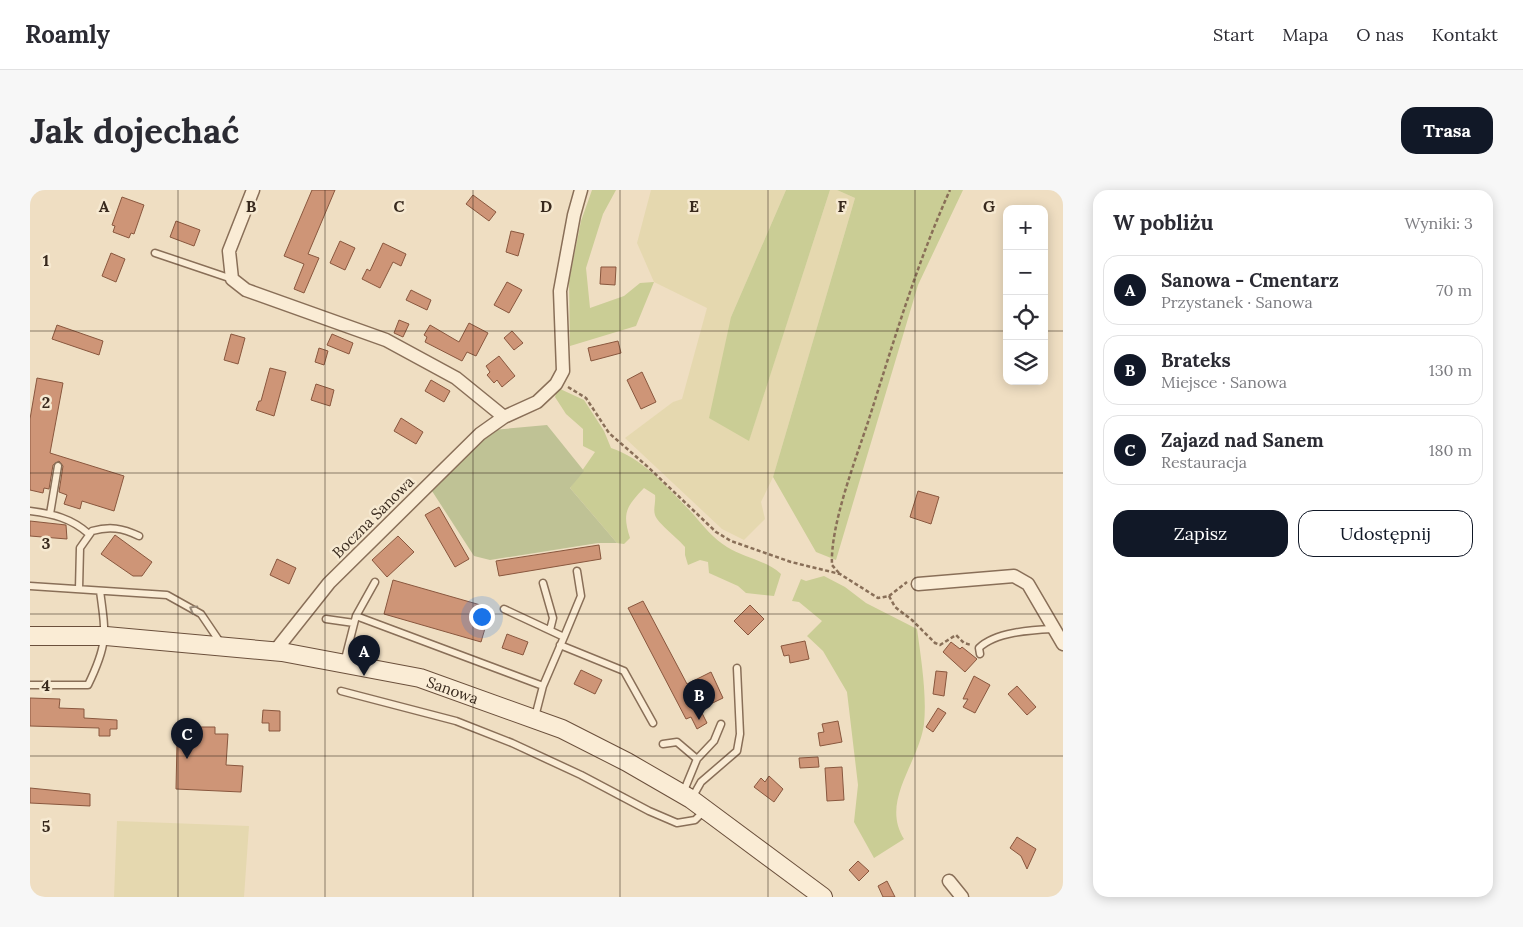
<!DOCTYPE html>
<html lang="pl">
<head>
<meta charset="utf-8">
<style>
  :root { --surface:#fff; --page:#f7f7f7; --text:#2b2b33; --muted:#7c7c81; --line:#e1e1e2; --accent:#111827 }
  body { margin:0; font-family:Lora,serif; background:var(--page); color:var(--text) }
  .controls { position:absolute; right:15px; top:15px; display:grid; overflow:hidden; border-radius:10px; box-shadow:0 2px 12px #0003 }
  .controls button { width:45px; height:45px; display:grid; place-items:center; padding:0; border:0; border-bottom:1px solid var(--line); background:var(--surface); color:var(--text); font:25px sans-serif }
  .you { position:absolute; left:451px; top:426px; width:18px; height:18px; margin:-12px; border:4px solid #fff; border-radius:50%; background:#1a73e8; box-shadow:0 0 0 8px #1a73e833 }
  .badge { display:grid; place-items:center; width:32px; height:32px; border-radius:50%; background:var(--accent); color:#fff; font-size:16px; font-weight:700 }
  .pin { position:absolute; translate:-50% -41px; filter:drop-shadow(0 1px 2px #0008) }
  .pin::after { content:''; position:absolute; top:26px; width:18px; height:15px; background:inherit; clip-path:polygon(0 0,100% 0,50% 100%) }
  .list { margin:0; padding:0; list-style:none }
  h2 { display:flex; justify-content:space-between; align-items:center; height:65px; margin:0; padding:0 20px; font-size:21px }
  h2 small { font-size:16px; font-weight:400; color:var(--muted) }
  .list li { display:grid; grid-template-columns:32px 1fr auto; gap:15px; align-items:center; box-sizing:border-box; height:70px; margin:0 10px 10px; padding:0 10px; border:1px solid var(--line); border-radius:15px }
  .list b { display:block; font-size:19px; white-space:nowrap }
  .list p { margin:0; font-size:16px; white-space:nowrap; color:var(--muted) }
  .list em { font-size:16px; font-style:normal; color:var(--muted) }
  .actions { display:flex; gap:10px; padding:15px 20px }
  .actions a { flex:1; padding:11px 0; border:1px solid var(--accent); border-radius:15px; text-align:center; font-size:18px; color:var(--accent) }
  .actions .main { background:var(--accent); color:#fff }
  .icon { flex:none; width:28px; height:28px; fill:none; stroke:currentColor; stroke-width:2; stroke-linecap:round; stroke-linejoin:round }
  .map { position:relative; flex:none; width:1033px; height:707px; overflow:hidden; border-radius:15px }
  header { display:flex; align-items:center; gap:30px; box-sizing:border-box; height:70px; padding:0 25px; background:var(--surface); border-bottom:1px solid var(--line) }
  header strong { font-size:24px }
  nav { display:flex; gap:28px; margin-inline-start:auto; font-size:18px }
  .intro { display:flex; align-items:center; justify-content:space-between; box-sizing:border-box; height:120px; padding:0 30px }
  h1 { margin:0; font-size:35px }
  .button { padding:12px 22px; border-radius:15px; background:var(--accent); color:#fff; font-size:18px; font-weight:700 }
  main { display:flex; gap:30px; padding:0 30px }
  aside { flex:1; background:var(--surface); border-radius:15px; box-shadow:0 2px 12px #0003 }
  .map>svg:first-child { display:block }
  .farmland { fill:#e5d8af }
  .green { fill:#cacd95 }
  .cemetery { fill:#bfc295 }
  .building { fill:#ce9577; stroke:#89573e }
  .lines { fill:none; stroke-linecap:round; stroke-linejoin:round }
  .lane-casing { stroke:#896f58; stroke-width:9 }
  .street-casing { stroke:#896f58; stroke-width:15 }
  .secondary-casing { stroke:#6b503c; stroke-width:20 }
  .path { stroke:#896f58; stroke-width:2.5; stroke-dasharray:4 2.5; stroke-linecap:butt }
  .lane { stroke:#faecd5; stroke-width:6 }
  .street { stroke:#faecd5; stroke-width:12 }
  .secondary { stroke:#faecd5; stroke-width:18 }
  .oneway { stroke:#998a79 }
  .grid { fill:none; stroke:#38291d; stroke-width:1; stroke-opacity:0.55 }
  .labels { text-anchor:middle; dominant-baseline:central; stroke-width:5; stroke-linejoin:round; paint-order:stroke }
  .street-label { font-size:15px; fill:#38291d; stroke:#f6e9d1 }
  .grid-label { font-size:16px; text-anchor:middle; font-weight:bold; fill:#38291d; stroke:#f6e9d1; stroke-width:5; stroke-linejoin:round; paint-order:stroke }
</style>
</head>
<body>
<header>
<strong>Roamly</strong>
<nav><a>Start</a><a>Mapa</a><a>O nas</a><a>Kontakt</a></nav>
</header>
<div class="intro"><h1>Jak dojechać</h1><a class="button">Trasa</a></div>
<main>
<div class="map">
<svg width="1033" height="707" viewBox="0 0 1033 707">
  <rect width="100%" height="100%" fill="#efdec2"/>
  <path class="farmland" d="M621,0H756L701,127L719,250L800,0H807L825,8L743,287L731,312L735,329L714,350L692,339L595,248L643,212L652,209L677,118L624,92L607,53Z
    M87,631L219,636L214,707H84Z"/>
  <path class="green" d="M562,0H586L573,24L556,78L560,118L594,106L610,93L624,92L606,136L540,156L539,91L551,31Z
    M756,0H800L719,251L679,228L701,127Z
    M807,0H933L888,95L806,370L786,362L743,287L825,8Z
    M528,198L554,210L574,241L581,258C613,268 641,301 664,325C673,336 684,349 697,357C714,368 736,370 751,384L744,406L716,403L708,396L679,383L678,372L670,370L658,375L655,365V357C649,349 627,333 625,325C623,319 626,312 625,305L614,298C596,317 592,323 600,348L594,354L587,353L540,298L565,262L553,256V239L536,224L525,207Z
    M794,386L815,397L836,413L887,439C891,468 897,505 894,534C889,573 850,611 874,649L844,668L824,632L828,595L817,502L793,461L777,446L792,431L769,412L762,411L771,389L776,391Z"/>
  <path class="cemetery" d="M517,235L554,281L540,298L587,353H568L460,370L444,366L402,301L463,240Z"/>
  <path class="building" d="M282,0H305L278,64L289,68L274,103L264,99L274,74L254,66Z
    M443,5L466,22L459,31L436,14Z
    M92,7L114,15L104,44L101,43L99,48L83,42L85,36L82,35Z
    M146,31L170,40L164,56L140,47Z
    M481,41L494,44L488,66L476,62Z
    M310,51L325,58L315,80L300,73Z
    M353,53L376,64L371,76L363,72L350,98L332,89L337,79L340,81Z
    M81,63L95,69L86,92L72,86Z
    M571,77H586L585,95L570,94Z
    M477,92L492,100L479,123L464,115Z
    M381,100L401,110L397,120L376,110Z
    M369,130L379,134L373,147L364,143Z
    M439,133L458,143L446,166L437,162L432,171L395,152L397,147L394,145L400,135L429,152Z
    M27,135L73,151L69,165L22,149Z
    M482,141L493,153L484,160L474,148Z
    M201,144L215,148L208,174L194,170Z
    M302,144L323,153L319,164L297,155Z
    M588,151L591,163L561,171L558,158Z
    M289,158L298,161L294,175L285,172Z
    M469,166L485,186L472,197L467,190L464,193L457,185L460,182L456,176Z
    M240,178L256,182L244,226L226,220L229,211H231Z
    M612,182L626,212L611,219L597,190Z
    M7,188L33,193L20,263L94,286L84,321L52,311L50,319L34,314L37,305L29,302L33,276L29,271L23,275L19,299L14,298L13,303L0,300V229Z
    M401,190L420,201L414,212L395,201Z
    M286,194L304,200L300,216L281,210Z
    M371,228L393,242L386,254L364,241Z
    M888,301L909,307L901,334L880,327Z
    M409,317L439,369L425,377L395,325Z
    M0,331L36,335L37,349L0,346Z
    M85,345L122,372L112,386H103L71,364Z
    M368,346L384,362L357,387L342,370Z
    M569,355L571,369L469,386L466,371Z
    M247,369L266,378L259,394L240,385Z
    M363,390L461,418L451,452L354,424Z
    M613,411L657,494L681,482L693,508L670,519L677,533L667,539L661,527L656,529L598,418Z
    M720,415L734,429L718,445L704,431Z
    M477,444L498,452L493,465L472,458Z
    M775,451L779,469L760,473L759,465L754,466L751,456Z
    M921,452L930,459L932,457L947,469L935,482L913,462Z
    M551,480L572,490L565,504L544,494Z
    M906,481L917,482L914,506L903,504Z
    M944,486L960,495L945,523L933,517L938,509H933Z
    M987,496L1006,517L997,525L978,504Z
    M0,508L30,509L29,518L54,519V528L87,530V539H80V546H69V538L0,536Z
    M908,518L916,523L903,542L896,537Z
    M233,520L250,521V541H239V533H232Z
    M808,531L812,552L790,556L788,543L794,542L792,534Z
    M165,537H185V544H198L196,575L213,576L211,602L146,599L147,552H152V543H165Z
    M788,567L789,577L770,578L769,568Z
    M812,577L814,610L797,611L795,578Z
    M739,586L753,599L744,612L724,597L731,588L735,592Z
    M0,598L60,604V616L0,613Z
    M987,647L1006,659L997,679L991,666L980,658Z
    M828,671L839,681L829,691L819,680Z
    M857,691L865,707H853L848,696Z"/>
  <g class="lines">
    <g class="lane-casing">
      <path id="lane" d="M125,63L202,89
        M0,321C23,324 41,328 59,344
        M20,324L28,276
        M513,393L523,428L520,440
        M0,396L137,405L171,424L192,455
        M49,399L50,358L62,341C80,336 92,338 109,346
        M474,419L534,447L513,496
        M326,426L345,392
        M296,429L324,433
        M534,447L551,406L547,381
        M530,455L594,481L623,533
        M950,464L949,458C965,442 1001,440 1023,439
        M314,473L326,426L513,496L505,527
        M0,495H58C78,454 76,445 70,401
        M311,501L426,531L482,553L551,585L619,621L647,633L665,630L675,620
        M633,554L647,552L667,569
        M653,603L667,569L684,551L691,534
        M662,608L671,592L707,561L710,544L707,478"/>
    </g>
    <g class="street-casing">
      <path id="street" d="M223,0L199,61L202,89L216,100L356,150L426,188L474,227
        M888,394L984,386L998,394L1033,454
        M245,461L299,393L450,244L474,227L507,212L526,194L533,181L530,101L544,25L551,0
        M919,691L932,707"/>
    </g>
    <g class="secondary-casing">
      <g id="secondary">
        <path id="s1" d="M0,446H76L252,462L390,488L532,539L597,572L661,609L793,707"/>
      </g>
    </g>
    <path class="path" d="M538,197L556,208L579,243L618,277L686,342L701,351L761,372L810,384L848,408L859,406L877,392
      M809,383L802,375C800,336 825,271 838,232C863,154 886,75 920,0
      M859,406L865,417L882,430L905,453L910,455L926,445L934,453L941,455"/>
    <use href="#lane" class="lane"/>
    <use href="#street" class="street"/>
    <use href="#secondary" class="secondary"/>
  </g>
  <defs><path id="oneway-chevron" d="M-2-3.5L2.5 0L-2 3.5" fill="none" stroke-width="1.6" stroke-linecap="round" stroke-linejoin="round" transform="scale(1.25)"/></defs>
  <use class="oneway" href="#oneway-chevron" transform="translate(163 419) rotate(-151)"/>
  <path class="grid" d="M148,0V707M295,0V707M443,0V707M590,0V707M738,0V707M885,0V707M0,141H977M1014,141H1033M0,283H1033M0,424H1033M0,566H1033"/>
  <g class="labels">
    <g class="street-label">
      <text transform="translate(343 327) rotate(-45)">Boczna Sanowa</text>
      <text stroke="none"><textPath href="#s1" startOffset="428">Sanowa</textPath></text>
    </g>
  </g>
  <g class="grid-label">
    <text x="74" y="22">A</text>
    <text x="221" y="22">B</text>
    <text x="369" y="22">C</text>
    <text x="516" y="22">D</text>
    <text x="664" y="22">E</text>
    <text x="812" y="22">F</text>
    <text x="959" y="22">G</text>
    <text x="16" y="76">1</text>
    <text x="16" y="218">2</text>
    <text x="16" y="359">3</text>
    <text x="16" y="501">4</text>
    <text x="16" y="642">5</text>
  </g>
</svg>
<div class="controls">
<button>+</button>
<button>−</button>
<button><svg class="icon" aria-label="locate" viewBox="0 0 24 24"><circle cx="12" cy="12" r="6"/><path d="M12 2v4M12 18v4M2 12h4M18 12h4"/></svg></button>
<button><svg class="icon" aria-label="layers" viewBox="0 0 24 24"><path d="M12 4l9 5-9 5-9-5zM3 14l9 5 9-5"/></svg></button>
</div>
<div class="you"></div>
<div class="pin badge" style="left:334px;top:486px">A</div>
<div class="pin badge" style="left:669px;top:530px">B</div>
<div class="pin badge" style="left:157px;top:569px">C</div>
</div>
<aside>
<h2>W pobliżu<small>Wyniki: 3</small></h2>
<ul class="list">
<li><span class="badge">A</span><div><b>Sanowa - Cmentarz</b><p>Przystanek · Sanowa</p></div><em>70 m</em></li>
<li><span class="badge">B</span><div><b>Brateks</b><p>Miejsce · Sanowa</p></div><em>130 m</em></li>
<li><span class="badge">C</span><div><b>Zajazd nad Sanem</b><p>Restauracja</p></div><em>180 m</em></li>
</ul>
<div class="actions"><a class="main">Zapisz</a><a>Udostępnij</a></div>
</aside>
</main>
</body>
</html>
